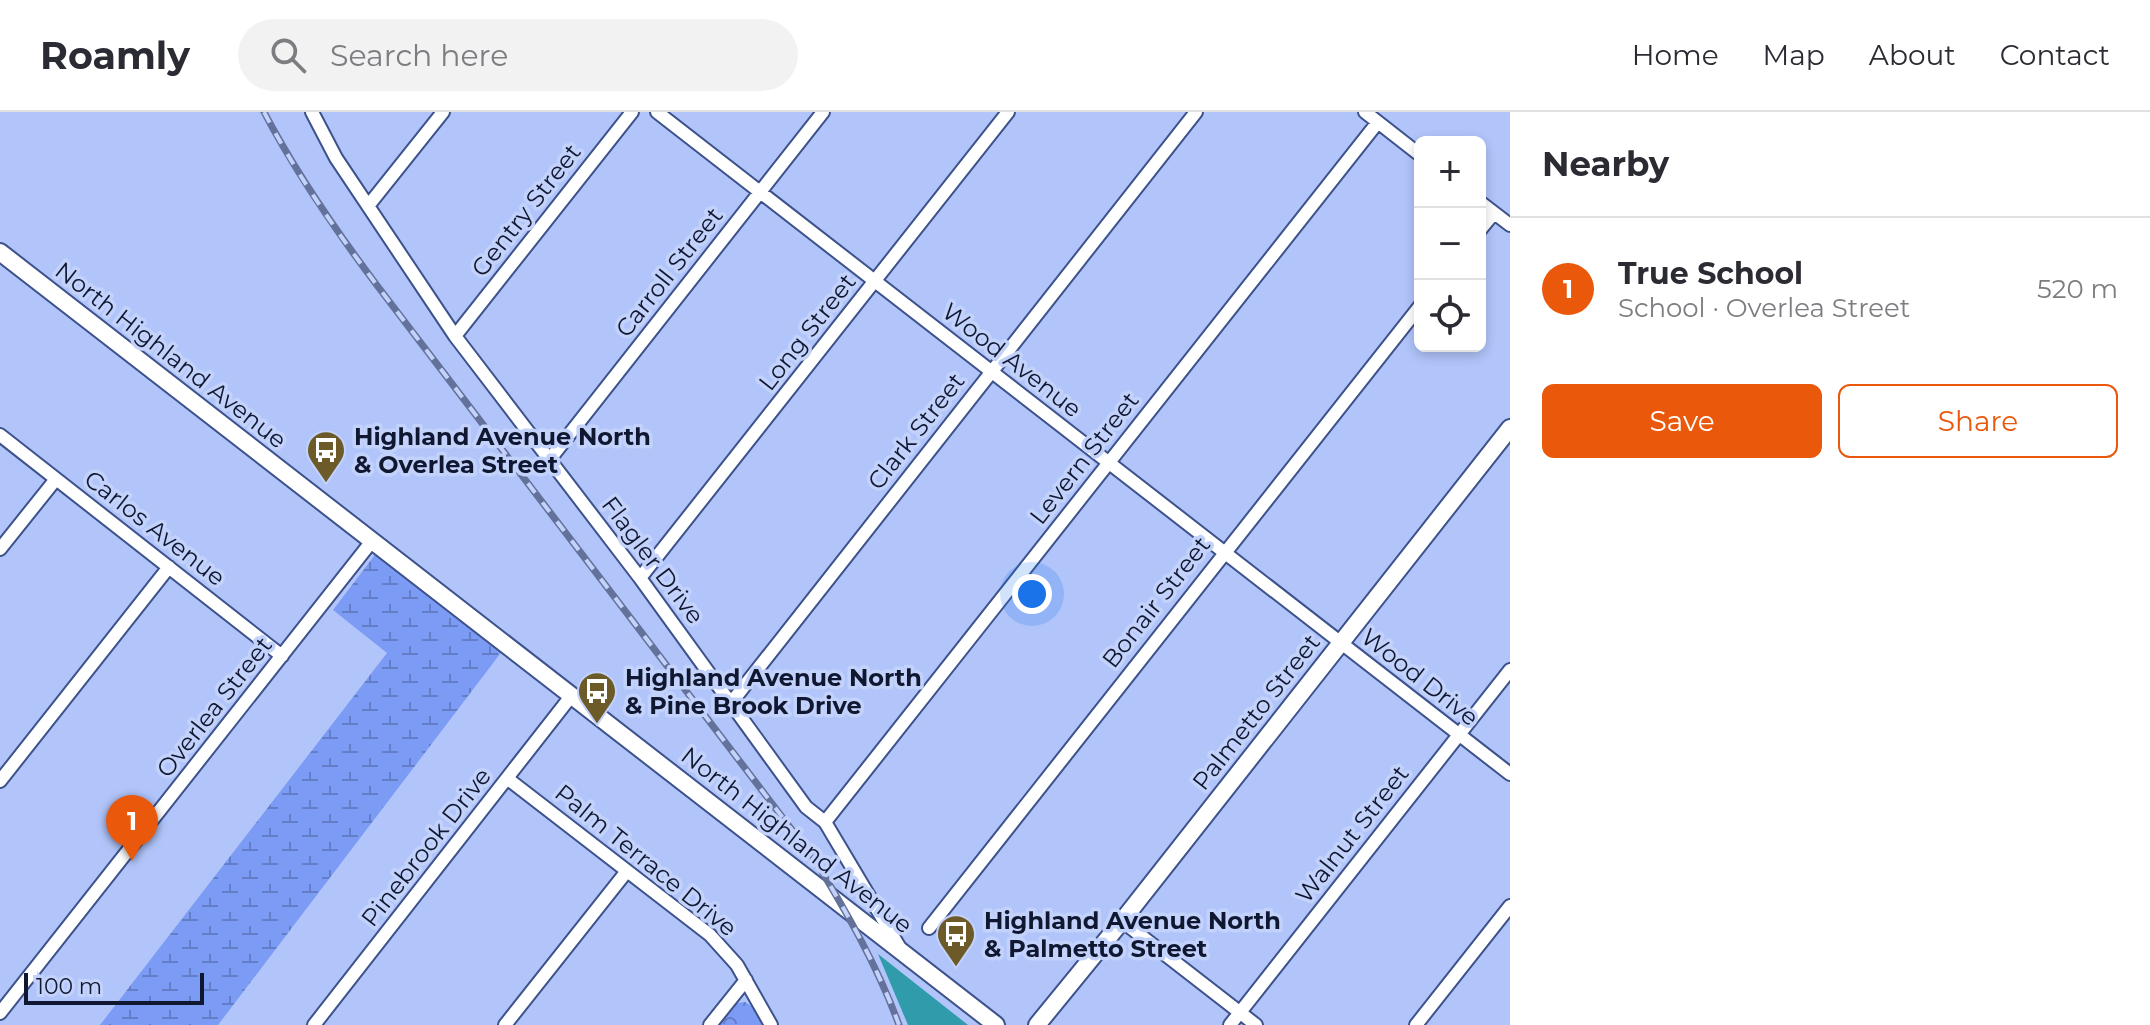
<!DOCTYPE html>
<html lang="en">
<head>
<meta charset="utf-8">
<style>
  :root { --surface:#fff; --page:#f2f2f3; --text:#2b2b33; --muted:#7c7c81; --line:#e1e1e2; --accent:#ea580c }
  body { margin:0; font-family:Montserrat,sans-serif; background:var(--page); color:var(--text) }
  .controls { position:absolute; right:24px; top:24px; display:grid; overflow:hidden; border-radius:12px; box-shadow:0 4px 12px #0003 }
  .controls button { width:72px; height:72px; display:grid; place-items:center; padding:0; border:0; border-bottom:2px solid var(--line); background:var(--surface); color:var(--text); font:40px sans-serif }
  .scale { position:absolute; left:24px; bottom:20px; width:180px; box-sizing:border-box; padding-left:8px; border:4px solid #101730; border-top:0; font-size:22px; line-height:28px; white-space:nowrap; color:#101730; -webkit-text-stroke:6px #c3d2fb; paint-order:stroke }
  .you { position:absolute; left:1032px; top:482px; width:28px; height:28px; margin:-20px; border:6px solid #fff; border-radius:50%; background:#1a73e8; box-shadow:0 0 0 12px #1a73e833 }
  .badge { display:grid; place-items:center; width:52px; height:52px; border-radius:50%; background:var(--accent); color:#fff; font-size:26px; font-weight:700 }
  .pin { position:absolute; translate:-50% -66px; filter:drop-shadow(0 2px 4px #0008) }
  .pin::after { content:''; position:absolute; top:42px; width:28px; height:24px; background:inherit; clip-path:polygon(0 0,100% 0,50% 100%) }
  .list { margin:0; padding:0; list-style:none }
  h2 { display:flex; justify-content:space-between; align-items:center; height:104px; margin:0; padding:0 32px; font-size:34px }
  h2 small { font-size:26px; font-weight:400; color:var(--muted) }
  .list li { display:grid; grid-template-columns:52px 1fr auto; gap:24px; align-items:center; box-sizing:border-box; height:144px; padding:0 32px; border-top:2px solid var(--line) }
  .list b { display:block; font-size:30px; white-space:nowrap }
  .list p { margin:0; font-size:26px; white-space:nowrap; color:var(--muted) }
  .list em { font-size:26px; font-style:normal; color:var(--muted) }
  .actions { display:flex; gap:16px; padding:24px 32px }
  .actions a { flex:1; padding:18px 0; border:2px solid var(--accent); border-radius:12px; text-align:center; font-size:28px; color:var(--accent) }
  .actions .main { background:var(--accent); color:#fff }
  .icon { flex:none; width:44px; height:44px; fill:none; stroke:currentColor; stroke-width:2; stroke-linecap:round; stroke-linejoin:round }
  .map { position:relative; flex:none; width:1510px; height:913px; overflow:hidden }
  header { display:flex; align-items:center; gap:48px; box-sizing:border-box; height:112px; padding:0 40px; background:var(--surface); border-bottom:2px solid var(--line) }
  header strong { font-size:38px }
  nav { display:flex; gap:44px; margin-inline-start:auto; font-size:28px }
  .search { width:560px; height:72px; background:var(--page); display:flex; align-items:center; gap:20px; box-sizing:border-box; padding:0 28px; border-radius:44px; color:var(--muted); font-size:30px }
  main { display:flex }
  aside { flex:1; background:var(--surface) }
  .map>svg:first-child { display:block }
  .wetland { fill:url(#wetland-marsh) }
  .park { fill:url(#park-crowns) }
  .water { fill:#309baa }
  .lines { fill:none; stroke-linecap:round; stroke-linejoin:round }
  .minor-casing { stroke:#3d518b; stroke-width:16 }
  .tertiary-casing { stroke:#3d518b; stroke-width:20 }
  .minor { stroke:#fff; stroke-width:12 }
  .tertiary { stroke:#fff; stroke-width:16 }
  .rail-casing { stroke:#64719a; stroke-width:7 }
  .rail { stroke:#c3d2fb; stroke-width:4; stroke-dasharray:12; stroke-linecap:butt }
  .labels { text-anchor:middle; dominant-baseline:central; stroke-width:7; stroke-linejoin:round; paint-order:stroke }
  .street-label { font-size:24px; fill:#101730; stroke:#c3d2fb }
  .poi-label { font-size:24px; font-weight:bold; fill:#101730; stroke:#c3d2fb; text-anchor:start }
</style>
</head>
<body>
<header>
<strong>Roamly</strong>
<div class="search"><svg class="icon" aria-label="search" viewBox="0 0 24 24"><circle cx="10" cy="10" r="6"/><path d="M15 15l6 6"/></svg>Search here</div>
<nav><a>Home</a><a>Map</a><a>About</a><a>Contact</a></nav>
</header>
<main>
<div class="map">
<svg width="1510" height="913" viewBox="0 0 1510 913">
  <defs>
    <pattern id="wetland-marsh" width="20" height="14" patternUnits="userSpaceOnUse" patternTransform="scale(2)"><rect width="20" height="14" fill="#7c9bf5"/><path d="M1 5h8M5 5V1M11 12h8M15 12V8" fill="none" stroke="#647dc7"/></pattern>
    <pattern id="park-crowns" width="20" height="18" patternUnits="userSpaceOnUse" patternTransform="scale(2)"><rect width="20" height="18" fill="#7c9bf5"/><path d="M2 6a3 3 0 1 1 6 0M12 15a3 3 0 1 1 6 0" fill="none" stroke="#647dc7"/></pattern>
  </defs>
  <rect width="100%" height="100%" fill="#b1c5fb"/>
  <path class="wetland" d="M377,440L503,538L218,913H100L387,541L333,498Z"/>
  <path class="park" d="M745,890L753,895L762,913H718L737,891Z"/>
  <path class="water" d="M878,842L968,913H908Z"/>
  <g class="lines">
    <g class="minor-casing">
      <path id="minor" d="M312,0L336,46L455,224L640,466L806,695L825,710L900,836
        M657,0L1510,662
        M1365,0L1420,43
        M1480,90L1510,113
        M368,94L443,0
        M1480,118L1494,101
        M455,224L632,0
        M0,323L282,544
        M550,347L823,0
        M0,437L56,367
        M640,466L1008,0
        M731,591L1196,0
        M508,667L710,823L737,853L771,913
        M0,669L169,455
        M825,710L1378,10
        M1122,809L1256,913
        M929,816L1420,194
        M0,901L372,429
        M314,913L572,583
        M505,913L627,759
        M710,913L746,868
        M1230,913L1510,558
        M1416,913L1510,794"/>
    </g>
    <g class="tertiary-casing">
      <path id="tertiary" d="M0,140L996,913
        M1037,913L1122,809L1510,316"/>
    </g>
    <use href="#minor" class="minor"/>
    <use href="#tertiary" class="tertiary"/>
    <g class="rail-casing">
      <path id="rail" d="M264,0C297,63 336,119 379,176L815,748C847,801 878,855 899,913"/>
    </g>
    <use href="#rail" class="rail"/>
  </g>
  <defs>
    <g id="bus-pin" transform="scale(2)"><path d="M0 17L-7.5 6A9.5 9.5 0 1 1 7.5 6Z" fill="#6d5a29" stroke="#c3d2fb"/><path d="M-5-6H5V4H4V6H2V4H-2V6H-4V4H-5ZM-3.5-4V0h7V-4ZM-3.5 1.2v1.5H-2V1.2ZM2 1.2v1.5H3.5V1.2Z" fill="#fff"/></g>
  </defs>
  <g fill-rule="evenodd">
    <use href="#bus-pin" x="326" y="338"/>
    <use href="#bus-pin" x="597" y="579"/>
    <use href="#bus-pin" x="956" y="822"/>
  </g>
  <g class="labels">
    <g class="street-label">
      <text transform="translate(526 98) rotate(-52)">Gentry Street</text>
      <text transform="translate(669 160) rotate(-52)">Carroll Street</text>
      <text transform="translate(807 220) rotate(-52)">Long Street</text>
      <text transform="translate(171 243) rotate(38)">North Highland Avenue</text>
      <text transform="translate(1012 248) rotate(38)">Wood Avenue</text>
      <text transform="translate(916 319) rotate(-52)">Clark Street</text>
      <text transform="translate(1084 346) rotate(-52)">Levern Street</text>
      <text transform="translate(155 416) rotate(38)">Carlos Avenue</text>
      <text transform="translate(653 448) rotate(53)">Flagler Drive</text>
      <text transform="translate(1156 490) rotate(-52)">Bonair Street</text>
      <text transform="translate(1420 565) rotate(38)">Wood Drive</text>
      <text transform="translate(214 595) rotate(-52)">Overlea Street</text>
      <text transform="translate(1256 600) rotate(-52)">Palmetto Street</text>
      <text transform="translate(1352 722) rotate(-52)">Walnut Street</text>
      <text transform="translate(797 728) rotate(38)">North Highland Avenue</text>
      <text transform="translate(426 735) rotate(-52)">Pinebrook Drive</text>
      <text transform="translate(646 748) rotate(39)">Palm Terrace Drive</text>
    </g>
    <g class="poi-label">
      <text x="354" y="324">Highland Avenue North<tspan x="354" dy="28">&amp; Overlea Street</tspan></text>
      <text x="625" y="565">Highland Avenue North<tspan x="625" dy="28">&amp; Pine Brook Drive</tspan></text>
      <text x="984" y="808">Highland Avenue North<tspan x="984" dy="28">&amp; Palmetto Street</tspan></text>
    </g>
  </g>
</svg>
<div class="controls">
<button>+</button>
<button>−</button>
<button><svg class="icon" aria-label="locate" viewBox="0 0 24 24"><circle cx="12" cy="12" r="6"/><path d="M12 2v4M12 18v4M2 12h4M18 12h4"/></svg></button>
</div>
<div class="scale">100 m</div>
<div class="you"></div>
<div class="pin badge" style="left:132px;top:749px">1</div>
</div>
<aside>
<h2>Nearby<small></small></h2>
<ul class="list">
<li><span class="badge">1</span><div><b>True School</b><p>School · Overlea Street</p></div><em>520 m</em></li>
</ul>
<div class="actions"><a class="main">Save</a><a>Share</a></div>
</aside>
</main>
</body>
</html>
